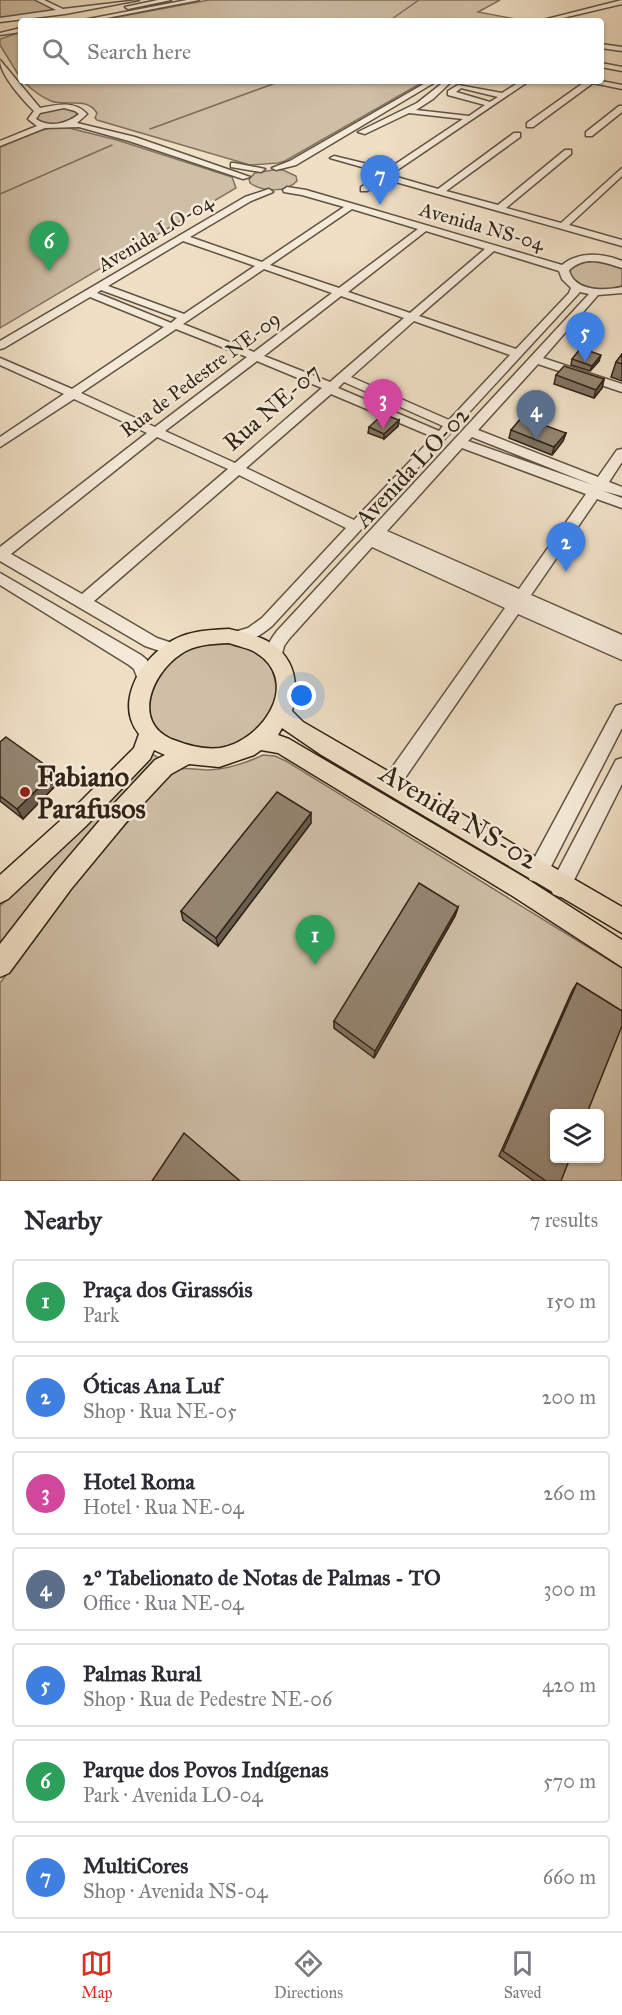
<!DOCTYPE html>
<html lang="en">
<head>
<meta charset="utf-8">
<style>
  :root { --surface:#fff; --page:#f7f7f7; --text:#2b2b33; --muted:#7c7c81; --line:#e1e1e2; --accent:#d93025 }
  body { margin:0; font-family:"IM FELL Great Primer",serif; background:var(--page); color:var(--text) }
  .controls { position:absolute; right:18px; bottom:18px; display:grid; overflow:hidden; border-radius:6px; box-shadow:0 2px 4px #0004 }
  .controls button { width:54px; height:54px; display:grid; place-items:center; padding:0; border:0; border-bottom:2px solid var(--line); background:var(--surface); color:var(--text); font:30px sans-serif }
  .you { position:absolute; left:302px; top:696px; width:21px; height:21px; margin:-15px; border:4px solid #fff; border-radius:50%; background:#1a73e8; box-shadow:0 0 0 9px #1a73e833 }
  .badge { display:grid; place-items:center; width:39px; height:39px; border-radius:50%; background:var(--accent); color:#fff; font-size:20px; font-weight:700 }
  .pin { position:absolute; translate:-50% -50px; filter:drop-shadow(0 2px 3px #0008) }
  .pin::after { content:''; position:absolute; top:32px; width:21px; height:18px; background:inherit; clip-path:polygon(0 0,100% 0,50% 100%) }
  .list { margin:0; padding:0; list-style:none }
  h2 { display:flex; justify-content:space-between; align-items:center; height:78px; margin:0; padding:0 24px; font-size:26px }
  h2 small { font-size:20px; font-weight:400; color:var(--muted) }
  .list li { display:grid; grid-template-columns:39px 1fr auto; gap:18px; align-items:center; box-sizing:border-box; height:84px; margin:0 12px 12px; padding:0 12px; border:2px solid var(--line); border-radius:6px }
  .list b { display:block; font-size:22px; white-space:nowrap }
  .list p { margin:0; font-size:20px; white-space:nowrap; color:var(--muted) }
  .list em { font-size:20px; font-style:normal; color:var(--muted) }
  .icon { flex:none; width:33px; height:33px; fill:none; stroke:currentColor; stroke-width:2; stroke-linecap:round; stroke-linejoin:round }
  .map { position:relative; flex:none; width:622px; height:1181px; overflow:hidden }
  .search { position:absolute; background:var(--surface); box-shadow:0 2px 4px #0004; left:18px; right:18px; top:18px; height:66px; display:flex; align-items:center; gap:15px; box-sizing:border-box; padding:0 21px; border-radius:6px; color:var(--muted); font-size:22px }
  .sheet { height:750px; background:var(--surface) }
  nav { display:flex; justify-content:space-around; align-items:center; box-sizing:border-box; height:84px; border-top:2px solid var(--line); background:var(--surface); font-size:16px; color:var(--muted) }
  nav a { display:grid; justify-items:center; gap:3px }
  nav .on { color:var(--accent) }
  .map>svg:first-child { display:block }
  .green { fill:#cfbfa7; stroke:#80725f; stroke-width:1.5; fill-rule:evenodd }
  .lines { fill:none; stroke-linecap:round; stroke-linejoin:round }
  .stream { stroke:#7c6e5c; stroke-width:1.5 }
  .minor-casing { stroke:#605342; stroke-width:3 }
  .major-casing { stroke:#312417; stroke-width:3 }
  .minor { fill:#f5ead9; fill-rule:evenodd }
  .major { fill:#efdfc5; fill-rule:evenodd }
  .wall { fill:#7f7261; stroke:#312417; stroke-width:1.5 }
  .shaded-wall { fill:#685d4f; stroke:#312417; stroke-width:1.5 }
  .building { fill:#948571; stroke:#312417; stroke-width:1.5 }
  .poi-dot { fill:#8f2418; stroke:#f5ead9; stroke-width:2 }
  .labels { text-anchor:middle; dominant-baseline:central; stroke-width:5; stroke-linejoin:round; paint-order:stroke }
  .far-street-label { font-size:20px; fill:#312417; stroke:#f5ead9 }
  .street-label { font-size:24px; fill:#312417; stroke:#f5ead9 }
  .near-poi-label { font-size:28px; font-weight:bold; fill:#312417; stroke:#f5ead9; text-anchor:start }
  .near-street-label { font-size:28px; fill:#312417; stroke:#f5ead9 }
</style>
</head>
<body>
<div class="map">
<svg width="622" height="1181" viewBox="0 0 622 1181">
  <rect width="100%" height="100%" fill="#efdfc5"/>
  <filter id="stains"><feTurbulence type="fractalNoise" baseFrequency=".00333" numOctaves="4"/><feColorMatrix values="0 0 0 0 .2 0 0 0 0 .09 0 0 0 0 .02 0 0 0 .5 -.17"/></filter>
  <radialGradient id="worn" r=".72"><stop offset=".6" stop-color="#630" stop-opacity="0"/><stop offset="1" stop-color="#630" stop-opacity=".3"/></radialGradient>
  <path class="green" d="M0,0H39L65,12L0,20Z
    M209,0H500L478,12L526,21H96Z
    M21,32V79L0,45V39Z
    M23,81H425L285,161L278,163L250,165L97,120L95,118L97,113C87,96 67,107 51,101C41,97 31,89 23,81Z
    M61,108H70L79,114L77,117C64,123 46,130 34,118L42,111Z
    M50,128H69L117,140L232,177L236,188L0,328V147L34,132Z
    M273,170H283L296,176L297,181C286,193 263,192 250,183L249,179L255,173Z
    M585,261H599L622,269V286C605,292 581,290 570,274L571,268Z
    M227,642C270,654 274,660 278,704L251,739L213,751L176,744L158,731L150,717L147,702L159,669L190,647Z
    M152,754L159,758L0,944V906L43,866Z
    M263,755L275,756L286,761L622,968V1181H0V983L84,872L172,771C185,766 196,770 209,770C229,769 246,763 263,755ZM554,1114H600V1158H554Z"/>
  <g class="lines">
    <path class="stream" d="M389,21L419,0
      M150,129L281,81
      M0,194L112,145"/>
    <g class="minor-casing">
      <path id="minor" d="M36,0H44L63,9L139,0L65,14L0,22V18L56,10Z
        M158,0H171L128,9L125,7Z
        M187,0H199L91,21H78Z
        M622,0V4L550,21H539Z
        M21,28V32L0,35V33Z
        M601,44L622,47V51L601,48Z
        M0,60L40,108C56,105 74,100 87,114L77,123L135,137L250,177L243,179L129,141L79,127L45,128L0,146V141L37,126L28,119L34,111C23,100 0,75 0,60ZM64,108L75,111L79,114C67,124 49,128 36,119L40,113Z
        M601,63L622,67V71L601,67Z
        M429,81H437L296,165L276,170L272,168L290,161Z
        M445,81H452L433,99L416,110L469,116L485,105L448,95V91L458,85L502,93L521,81H529L390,175L438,189L514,133H520V137L446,191L498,205L565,150H571V154L506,208L561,223L622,168V176L569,225L622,240V246L385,179L367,191H361V187L383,173L330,158L334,156L388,169L463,119L409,113L365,134L358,132L417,103ZM461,88L498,97L490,102L456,92Z
        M586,81H601L622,85V89L593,83L533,127H527V123Z
        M619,106H622V112L592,136H586V132Z
        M234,163L265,169L261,172L231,167V163Z
        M287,187L306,190L562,265C579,251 603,253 622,261V268C603,262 586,255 569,270C574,292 604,291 622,287V293L598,295L543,358L622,384V392L538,364L478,430L598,477L617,450L622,449V462L609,482L622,487V496L603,491L622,498V508L597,499L531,595L622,635V660L518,614L396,791L390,793L384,791L381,785L384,779L505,608L372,547L289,639L284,646L280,662L274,663L268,662C263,650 271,639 277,631L589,294L580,292L272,626C261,635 246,646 231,641L229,637L231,633L248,628L262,618L346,528L239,475L94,601L157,638L178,645L180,649L178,653L172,655L145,646L0,561V547L147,433L74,399L0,447V437L64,394L0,365V358L72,389L164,327L90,297L4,348L0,349V341L245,197L269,189L273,192L251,201L190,237L262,262L344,207L302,195L284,192L283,190ZM352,209L418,229L339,288L270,265ZM426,231L485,249L410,313L348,292ZM183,241L255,266L184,314L108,286ZM494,251L559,271L562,279L571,288L569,293L516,349L419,316ZM264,269L332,293L254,352L183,324ZM101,290L177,318L171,323L97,293ZM341,296L404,318L330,382L264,356ZM414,321L510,355L449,420L351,377ZM176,329L247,357L155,427L81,393ZM257,361L322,388L235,463L165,431ZM344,382L443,426L439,431L338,388ZM331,394L433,437L354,520L246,468ZM157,437L228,469L82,594L11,554ZM472,437L593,485L468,441ZM462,448L586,494L519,589L387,531Z
        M0,573L141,655L147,660L153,677L151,682L145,684L139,682L134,669L129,665L0,585Z
        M622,704V728L544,880L537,882L530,880L527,873L530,866L616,706Z
        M622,758V784L567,894L560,897L553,894L550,887L553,880L616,760Z"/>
    </g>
    <g class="major-casing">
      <path id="major" d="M229,629C241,632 258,635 269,642C295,658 299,683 292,711L303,722L622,907V933L320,754L282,728L278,735L289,739L527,879L622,940V967L511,895L278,753L261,750L254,755L219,767L189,764L171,774L128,820L71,889L9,973L0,977V944L55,873L112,806L155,760L165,755L154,750L150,759L86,826L8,899L0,903V875L70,812L134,748L139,734C115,704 139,662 167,644C185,631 208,630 229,629ZM229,643C237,646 248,648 255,652C303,681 263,741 220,748C204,750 186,745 171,739C131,721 153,672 181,654C195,644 212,644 229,643Z"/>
    </g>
    <use href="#minor" class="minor"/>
    <use href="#major" class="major"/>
  </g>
  <path class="wall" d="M622,354V381L611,377L616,362Z
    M572,359L599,361L590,371L571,365Z
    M556,375L604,379L602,388L594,398L554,384Z
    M399,420L398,426L384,439L368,433L369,427Z
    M511,430L566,433L563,441L552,455L509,438Z
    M0,742L55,772L59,782L23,819L0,801Z
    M311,823L218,946L183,920L181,911Z
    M458,907L455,916L374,1058L334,1028V1021Z
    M577,983L561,1181H534L499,1156L572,991Z"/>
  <path class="shaded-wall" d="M601,355L599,361L590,371L592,366Z
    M604,379L602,388L594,398L596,390Z
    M399,420L398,426L384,439V434Z
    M566,433L563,441L552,455L554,447Z
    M55,772L59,782L23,819L17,809Z
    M311,813V823L218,946L216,938Z
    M458,907L455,916L374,1058L375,1051Z"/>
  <path class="building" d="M581,348L601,355L592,366L572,359Z
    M622,354V364L616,362Z
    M564,366L604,379L596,390L556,375Z
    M383,414L399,420L384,434L369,427Z
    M522,417L566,433L554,447L511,430Z
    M6,737L55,772L17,809L0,796V742Z
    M277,792L311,813L216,938L181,911Z
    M419,883L458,907L375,1051L334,1021Z
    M577,983L622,1011V1026L587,1113H555V1158H570L561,1181H546L503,1151Z
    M184,1133L240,1181H152Z"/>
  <circle class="poi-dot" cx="25" cy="792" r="6"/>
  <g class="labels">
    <g class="far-street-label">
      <text transform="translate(482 226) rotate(16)">Avenida NS-04</text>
      <text transform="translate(155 233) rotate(-31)">Avenida LO-04</text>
      <text transform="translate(200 374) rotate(-37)">Rua de Pedestre NE-09</text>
    </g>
    <g class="street-label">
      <text transform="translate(272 407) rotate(-41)">Rua NE-07</text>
      <text transform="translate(412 467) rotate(-47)">Avenida LO-02</text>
    </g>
    <g class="near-poi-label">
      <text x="37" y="776">Fabiano<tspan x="37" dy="32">Parafusos</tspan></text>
    </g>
    <g class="near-street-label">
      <text transform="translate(459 816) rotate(31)">Avenida NS-02</text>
    </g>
  </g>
  <rect width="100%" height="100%" filter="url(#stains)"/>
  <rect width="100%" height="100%" fill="url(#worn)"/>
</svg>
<div class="controls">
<button><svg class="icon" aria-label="layers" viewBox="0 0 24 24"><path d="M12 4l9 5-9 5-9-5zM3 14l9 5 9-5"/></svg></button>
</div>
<div class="you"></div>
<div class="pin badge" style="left:315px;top:965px;background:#2e9e5b">1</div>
<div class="pin badge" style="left:566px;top:572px;background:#3f7fe0">2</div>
<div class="pin badge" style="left:383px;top:429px;background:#d1479c">3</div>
<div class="pin badge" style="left:536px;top:440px;background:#5c6f8a">4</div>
<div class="pin badge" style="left:585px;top:362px;background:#3f7fe0">5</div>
<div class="pin badge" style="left:49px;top:271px;background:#2e9e5b">6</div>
<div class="pin badge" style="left:380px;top:205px;background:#3f7fe0">7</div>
<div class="search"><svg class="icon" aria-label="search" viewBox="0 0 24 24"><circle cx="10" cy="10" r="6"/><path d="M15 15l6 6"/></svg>Search here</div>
</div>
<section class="sheet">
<h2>Nearby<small>7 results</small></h2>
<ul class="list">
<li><span class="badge" style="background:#2e9e5b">1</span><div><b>Praça dos Girassóis</b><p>Park</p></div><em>150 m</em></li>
<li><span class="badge" style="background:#3f7fe0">2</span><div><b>Óticas Ana Luf</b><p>Shop · Rua NE-05</p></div><em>200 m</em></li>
<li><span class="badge" style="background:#d1479c">3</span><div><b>Hotel Roma</b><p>Hotel · Rua NE-04</p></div><em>260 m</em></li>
<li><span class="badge" style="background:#5c6f8a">4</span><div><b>2º Tabelionato de Notas de Palmas - TO</b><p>Office · Rua NE-04</p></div><em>300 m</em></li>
<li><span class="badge" style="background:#3f7fe0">5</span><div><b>Palmas Rural</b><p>Shop · Rua de Pedestre NE-06</p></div><em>420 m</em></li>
<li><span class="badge" style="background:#2e9e5b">6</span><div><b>Parque dos Povos Indígenas</b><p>Park · Avenida LO-04</p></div><em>570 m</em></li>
<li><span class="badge" style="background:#3f7fe0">7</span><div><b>MultiCores</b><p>Shop · Avenida NS-04</p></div><em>660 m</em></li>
</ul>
</section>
<nav>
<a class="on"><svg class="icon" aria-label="map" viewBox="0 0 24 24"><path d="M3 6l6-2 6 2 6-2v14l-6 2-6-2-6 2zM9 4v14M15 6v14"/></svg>Map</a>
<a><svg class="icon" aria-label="directions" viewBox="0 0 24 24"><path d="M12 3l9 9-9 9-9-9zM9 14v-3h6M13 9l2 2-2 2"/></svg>Directions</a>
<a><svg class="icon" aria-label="saved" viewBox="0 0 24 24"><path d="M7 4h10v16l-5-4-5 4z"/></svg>Saved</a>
</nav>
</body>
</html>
